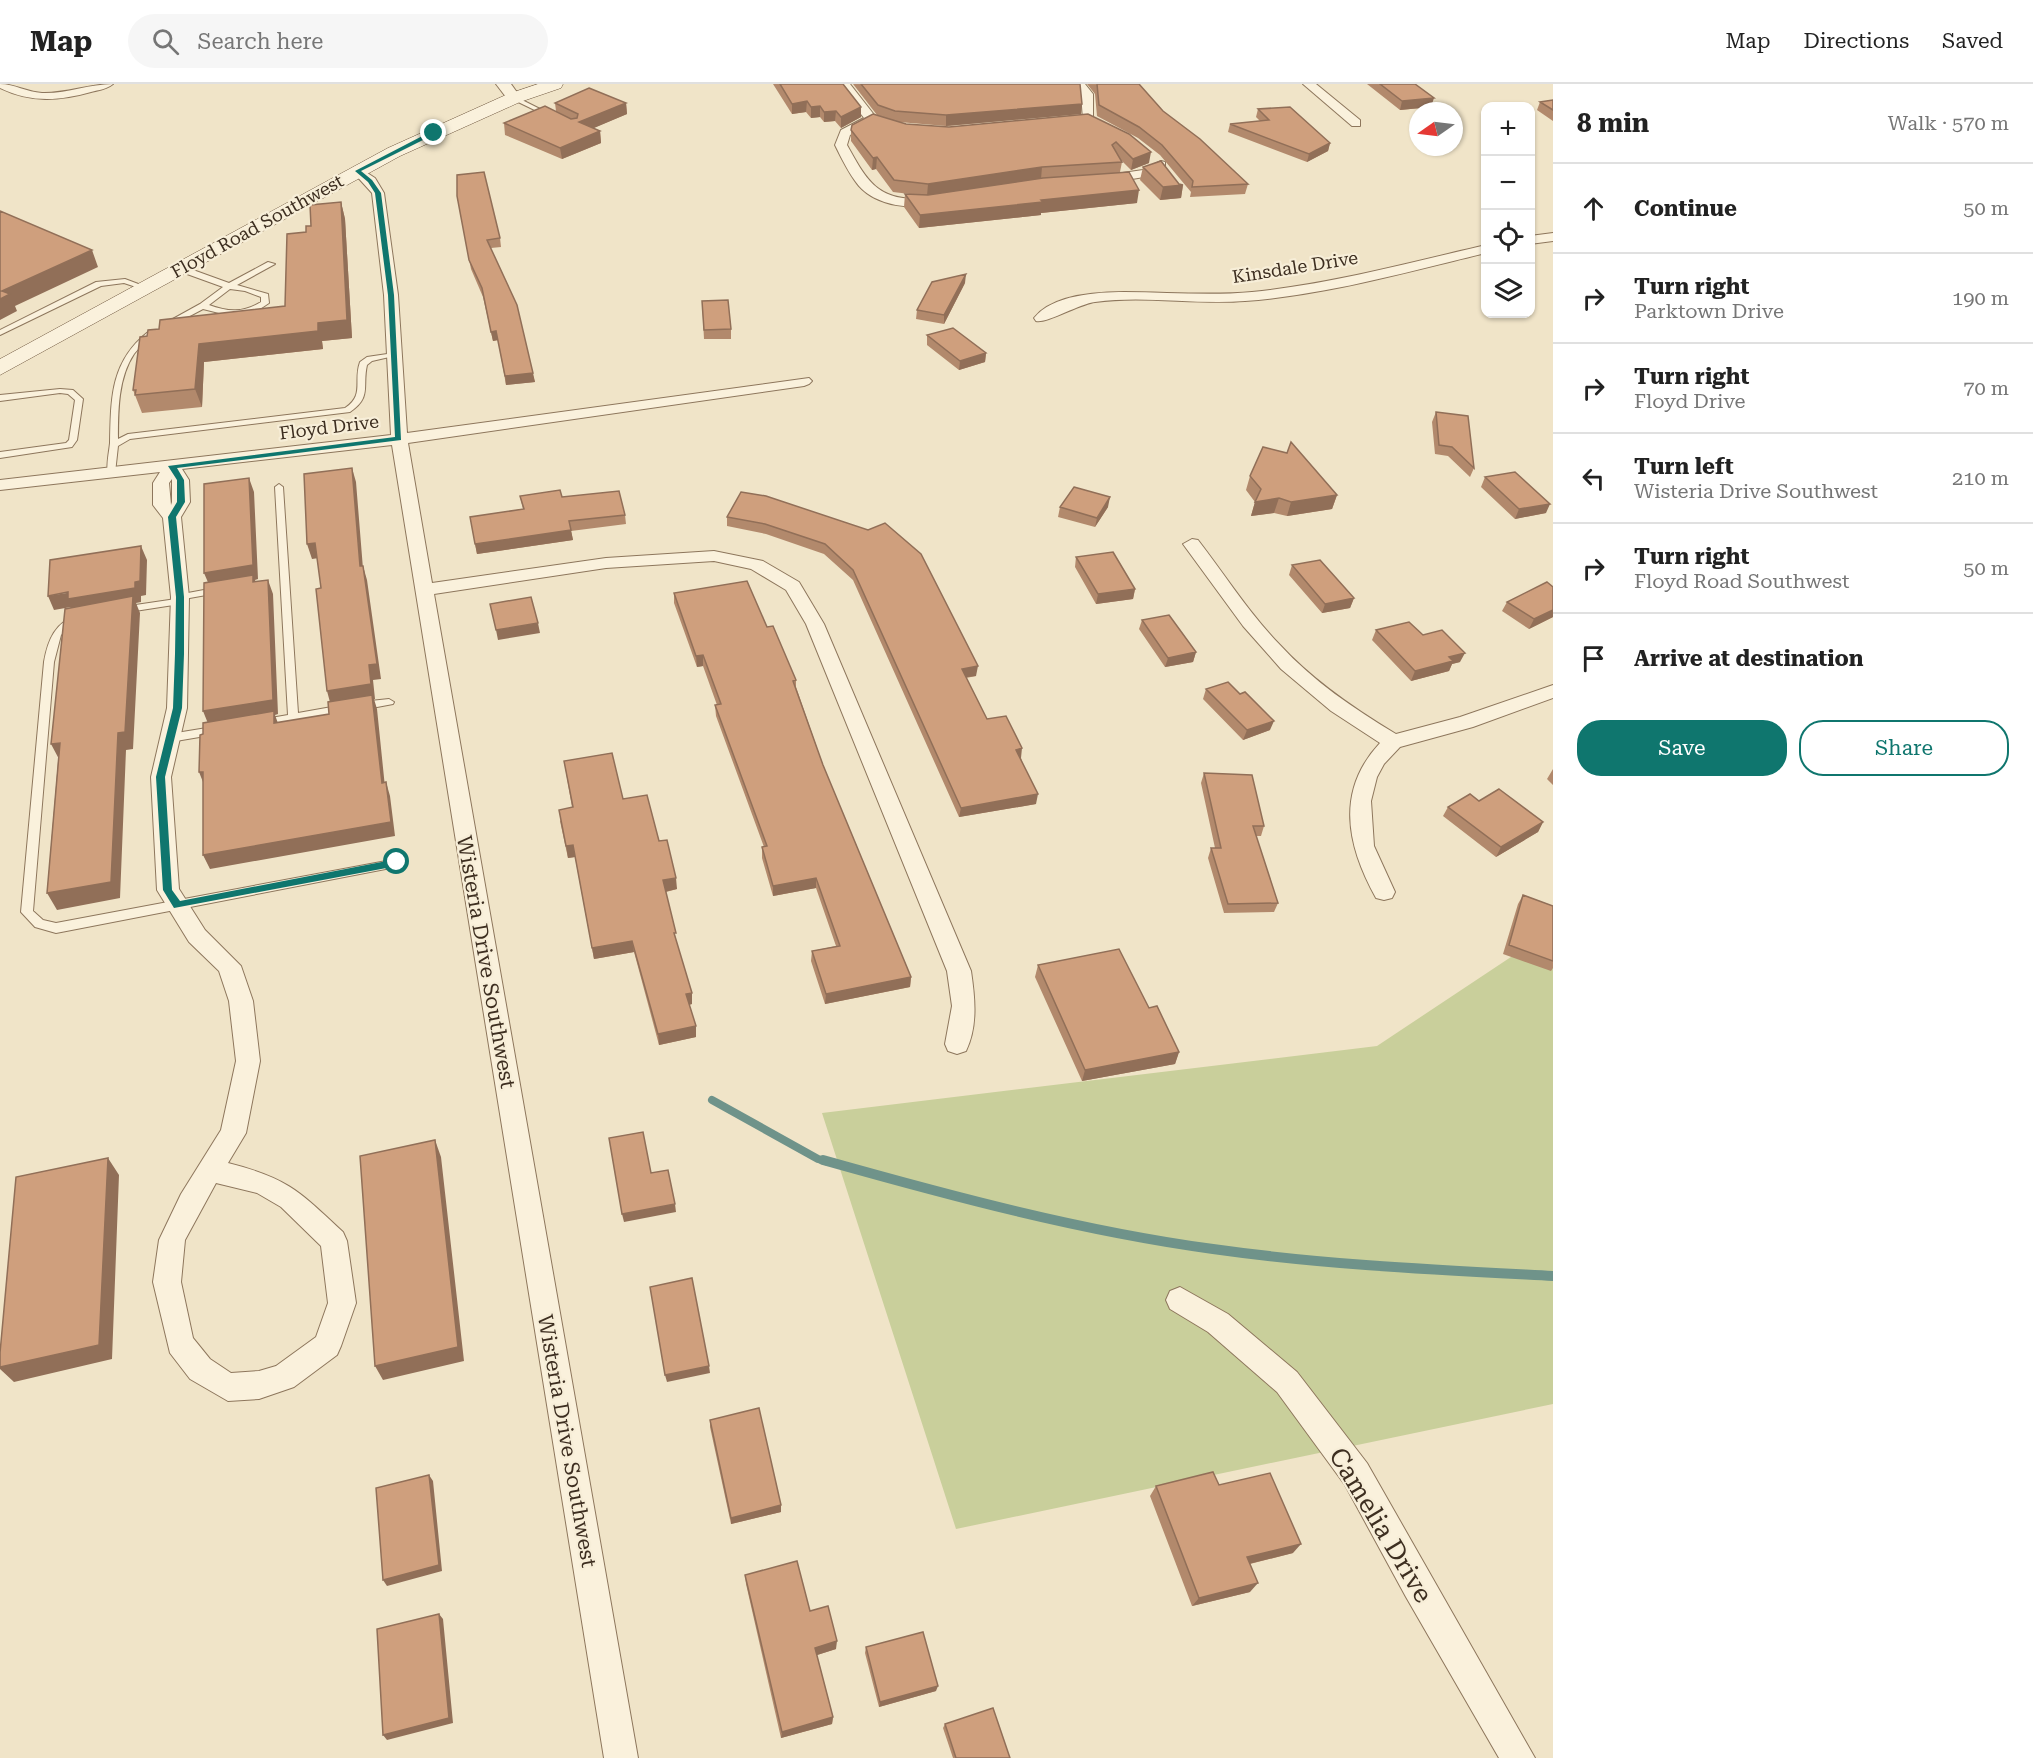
<!DOCTYPE html>
<html lang="en">
<head>
<meta charset="utf-8">
<style>
  :root { --surface:#fff; --page:#f6f6f6; --text:#222; --muted:#767676; --line:#e0e0e0; --accent:#0f766e }
  body { margin:0; font-family:"Roboto Serif",serif; background:var(--page); color:var(--text) }
  .controls { position:absolute; right:18px; top:18px; display:grid; overflow:hidden; border-radius:12px; box-shadow:0 2px 4px #0004 }
  .controls button { width:54px; height:54px; display:grid; place-items:center; padding:0; border:0; border-bottom:2px solid var(--line); background:var(--surface); color:var(--text); font:30px sans-serif }
  .compass { position:absolute; left:1409px; top:18px; width:54px; height:54px; border-radius:50%; background:var(--surface); box-shadow:0 2px 4px #0004; rotate:256deg }
  .stop { position:absolute; width:18px; height:18px; margin:-14px; border:4px solid #0f766e; border-radius:50%; background:#fff }
  .stop.end { background:#0f766e; border-color:#fff; box-shadow:0 2px 6px #0008 }
  .list { margin:0; padding:0; list-style:none }
  h2 { display:flex; justify-content:space-between; align-items:center; height:78px; margin:0; padding:0 24px; font-size:26px }
  h2 small { font-size:20px; font-weight:400; color:var(--muted) }
  .list li { display:grid; grid-template-columns:39px 1fr auto; gap:18px; align-items:center; box-sizing:border-box; height:90px; padding:0 24px; border-top:2px solid var(--line) }
  .list b { display:block; font-size:22px; white-space:nowrap }
  .list p { margin:0; font-size:20px; white-space:nowrap; color:var(--muted) }
  .list em { font-size:20px; font-style:normal; color:var(--muted) }
  .actions { display:flex; gap:12px; padding:18px 24px }
  .actions a { flex:1; padding:14px 0; border:2px solid var(--accent); border-radius:24px; text-align:center; font-size:21px; color:var(--accent) }
  .actions .main { background:var(--accent); color:#fff }
  .icon { flex:none; width:33px; height:33px; fill:none; stroke:currentColor; stroke-width:2; stroke-linecap:round; stroke-linejoin:round }
  .map { position:relative; flex:none; width:1553px; height:1674px; overflow:hidden }
  header { display:flex; align-items:center; gap:36px; box-sizing:border-box; height:84px; padding:0 30px; background:var(--surface); border-bottom:2px solid var(--line) }
  header strong { font-size:28px }
  nav { display:flex; gap:33px; margin-inline-start:auto; font-size:21px }
  .search { width:420px; height:54px; background:var(--page); display:flex; align-items:center; gap:15px; box-sizing:border-box; padding:0 21px; border-radius:33px; color:var(--muted); font-size:22px }
  main { display:flex }
  aside { flex:1; background:var(--surface) }
  .map>svg:first-child { display:block }
  .green { fill:#c9cf9b }
  .lines { fill:none; stroke-linecap:round; stroke-linejoin:round }
  .stream-far1 { stroke:#6f938a; stroke-width:8 }
  .stream { stroke:#6f938a; stroke-width:10 }
  .service-casing { stroke:#8d765c; stroke-width:2 }
  .minor-casing { stroke:#8d765c; stroke-width:2 }
  .tertiary-casing { stroke:#8d765c; stroke-width:2 }
  .secondary-casing { stroke:#6f573f; stroke-width:1 }
  .service { fill:#faf1dc; fill-rule:evenodd }
  .minor { fill:#faf1dc; fill-rule:evenodd }
  .tertiary { fill:#faf1dc; fill-rule:evenodd }
  .secondary { fill:#faf1dc; fill-rule:evenodd }
  .wall { fill:#b2896c }
  .shaded-wall { fill:#916f58 }
  .building { fill:#cf9f7d; stroke:#916f58; stroke-width:1.5 }
  .route { fill:#0f766e }
  .labels { text-anchor:middle; dominant-baseline:central; stroke-width:4.5; stroke-linejoin:round; paint-order:stroke }
  .far-street-label { font-size:18px; fill:#3d2e20; stroke:#f7eed8 }
  .street-label { font-size:21px; fill:#3d2e20; stroke:#f7eed8 }
  .near-street-label { font-size:26px; fill:#3d2e20; stroke:#f7eed8 }
</style>
</head>
<body>
<header>
<strong>Map</strong>
<div class="search"><svg class="icon" aria-label="search" viewBox="0 0 24 24"><circle cx="10" cy="10" r="6"/><path d="M15 15l6 6"/></svg>Search here</div>
<nav><a>Map</a><a>Directions</a><a>Saved</a></nav>
</header>
<main>
<div class="map">
<svg width="1553" height="1674" viewBox="0 0 1553 1674">
  <rect width="100%" height="100%" fill="#f0e4c8"/>
  <path class="green" d="M1553,845V1320L956,1445L822,1029L1377,962Z"/>
  <g class="lines">
    <path class="stream-far1" d="M712,1016L818,1075L828,1078"/>
    <path class="stream" d="M823,1076C951,1112 1081,1147 1213,1165C1326,1181 1439,1186 1553,1192"/>
    <g class="service-casing">
      <path id="service" d="M512,13H516L554,32L549,33L512,15Z
        M268,178L275,180L237,201L268,210L269,219L260,225L242,231H227L203,225L169,243L162,241L200,220L223,203L176,186V182H182L229,199ZM230,205L245,207L261,213V218C243,229 228,228 209,221Z
        M125,195L149,204L145,206L124,199L101,202L0,251V246L96,198Z
        M148,248L155,250C148,257 140,262 134,270C118,294 118,327 118,355L128,350L345,324C365,311 353,297 360,278L367,273L394,269L398,271L372,277L367,281C362,303 372,313 350,328L130,355L118,362L115,389L114,391H108C106,381 109,369 110,359C111,315 110,278 148,248Z
        M60,305L73,306L83,315L77,356L72,363L0,374V368L66,359L69,356L75,316L68,310L60,309L0,317V311Z
        M279,400L283,403L298,629L343,621L348,625L343,629L263,643L258,639L259,636L288,631L275,403Z
        M220,503L223,504V508L184,515L183,519L180,520L122,529L117,526L122,523L176,515L177,511Z
        M78,531L83,534L68,544L61,551L54,578L33,827L43,836L56,839L397,775L403,779L401,782L56,849L35,843L21,828L44,578C48,556 55,538 78,531Z
        M389,615L394,618L393,620L361,626L356,622L361,618Z
        M219,642L223,643L224,646L223,649L170,658L165,654L170,650Z"/>
    </g>
    <g class="minor-casing">
      <path id="minor" d="M0,0C14,0 27,8 42,9C66,10 89,0 113,0C107,5 99,6 91,8C59,17 31,19 0,4Z
        M838,0H850L875,32L890,39L884,43L872,39L850,51L847,61C866,95 876,116 920,115C928,114 936,111 942,117L940,120C914,126 878,123 859,102C849,90 842,75 835,61L841,46L864,34Z
        M1073,0H1085L1093,10V38L1083,35L1081,10Z
        M1303,0H1316L1360,36V42H1352Z
        M1161,77L1165,78V84L1150,92L1102,100L1096,96L1102,92L1143,86Z
        M358,83L375,94L384,109L398,211L407,349L809,294L812,297L809,300L804,302L408,359L432,499L606,474L714,467L763,477L799,498L824,540L971,887C975,914 978,942 966,967L957,970L948,967L945,960L952,922L947,887L806,540L786,506L751,485L714,477L606,484L434,510L638,1674H604L392,361L182,385L189,396L190,418L181,433L189,513L187,624L171,693L179,805L205,846L241,882L253,917L260,977L246,1049L228,1079C288,1094 300,1108 343,1148L347,1157L356,1219L341,1262L337,1271L294,1303L259,1315L228,1317L190,1295L170,1269L153,1198L159,1156L181,1110L221,1046L236,977L229,917L219,887L189,858L157,806L151,693L167,624L171,513L163,434L153,421V399L160,388L0,406V396L391,351L384,211L372,109L352,87ZM172,395V418L171,421L169,399ZM216,1099L257,1109L281,1123L321,1162L328,1219L316,1253L276,1282L259,1287L231,1289L210,1275L193,1254L181,1198L185,1156Z
        M1553,149V157L1530,160V152Z
        M1486,161V169C1406,188 1327,211 1245,217C1195,221 1144,211 1095,218C1079,220 1046,240 1036,237L1034,234C1052,211 1097,208 1124,208C1167,208 1209,212 1252,208C1331,200 1408,179 1486,161Z
        M1192,455L1198,456C1225,491 1249,529 1280,561C1313,597 1354,625 1396,650L1460,633L1553,601V614L1473,643L1400,663L1384,680L1377,693L1371,717L1374,762L1395,808L1392,814L1384,816L1376,814C1347,762 1335,707 1380,659L1331,627L1281,585L1243,542L1183,460Z
        M1180,1203L1228,1230L1297,1288L1367,1379L1535,1674H1499L1406,1513L1345,1401L1277,1308L1208,1248L1170,1225L1166,1216L1170,1207Z"/>
    </g>
    <g class="tertiary-casing">
      <path id="tertiary" d="M496,0H511L521,14L519,17H509Z"/>
    </g>
    <g class="secondary-casing">
      <path id="secondary" d="M538,0H563L561,4L520,18L400,72L0,291V275L388,64L508,10Z"/>
    </g>
    <use href="#service" class="service"/>
    <use href="#minor" class="minor"/>
    <use href="#tertiary" class="tertiary"/>
    <use href="#secondary" class="secondary"/>
  </g>
  <path class="wall" d="M773,0H843L861,33L841,44L835,37L824,38L820,33L811,34L806,28L792,30Z
    M853,0H1080L1081,30L946,42L899,38L906,40L949,43L1088,30L1149,79L1131,86L1121,76L1122,78L1120,88L1137,119L1041,129V131L919,144L904,123L905,110L918,111L893,108L876,85L872,86L851,57V46L883,33L877,31Z
    M1087,0H1139L1163,27L1248,100L1245,110L1190,113L1191,108L1160,71L1138,54L1097,32L1095,10Z
    M1367,0H1415L1431,23L1400,26Z
    M1553,16V37L1537,26L1540,18Z
    M555,19H626L627,30L593,44L600,47L601,59L562,75L505,51L504,39L556,27Z
    M1258,25L1330,59L1328,67L1307,78L1228,48L1230,40L1260,37L1256,33Z
    M1143,83L1179,100L1183,101L1181,114L1160,116L1140,96Z
    M457,112L500,154L501,163L491,164L535,298L506,301L498,256L493,257L483,213L471,185Z
    M341,118L345,135L352,254L322,257L323,265L204,278L202,323L142,329L133,306L147,252L159,245L285,222L306,148L311,142Z
    M965,199L944,240L916,235L917,226Z
    M702,217L731,245V255H704Z
    M927,251L986,269L985,278L959,286L927,261Z
    M1436,328L1474,384L1470,393L1448,372L1435,370L1432,338Z
    M1250,392L1337,411L1332,425L1287,432L1274,429L1251,432L1255,418L1246,406Z
    M1485,393L1546,429L1515,435L1481,403Z
    M520,412L562,413L625,431L626,440L571,447L573,456L477,470L470,433L523,425Z
    M1060,423H1108L1095,443L1058,433Z
    M727,433L868,446L976,592L966,594L987,635L1021,674L1036,720L959,733L853,496L824,470L766,450L727,442Z
    M1076,473L1135,505L1133,515L1096,520L1075,483Z
    M1292,481L1354,514L1350,524L1322,529L1289,491Z
    M1553,503V533L1529,545L1502,527L1507,518Z
    M674,509L767,543L796,596V603L823,681L911,893L910,903L825,920L811,877L812,867L836,862L816,804L773,812L762,774V763H764L716,632L715,621H717L703,582L697,583L674,519Z
    M1142,536L1196,568L1193,578L1165,583L1139,545Z
    M1376,546L1423,551L1460,578L1452,580L1449,587L1411,597L1372,556Z
    M1206,605L1270,646L1243,656L1203,615Z
    M564,677L623,715L659,757L677,805L666,808L677,861L692,920L689,921L696,953L659,961L634,868L594,875L575,773L568,774L560,737L572,723Z
    M1553,685V701L1547,695Z
    M1204,689L1264,742L1261,752H1256L1278,819L1274,828L1224,829L1208,774L1211,764H1215L1201,699Z
    M1479,717L1543,738L1538,748L1496,773L1443,732L1448,723Z
    M1523,811L1553,822V884L1551,887L1503,870L1518,820Z
    M1038,881L1149,924L1179,968L1175,980L1082,997L1035,893Z
    M710,1336L781,1428L731,1440L710,1343Z
    M1219,1401L1293,1469L1250,1480V1508L1192,1522L1150,1412L1156,1402Z
    M745,1491L810,1527L836,1565L817,1571L833,1633L832,1640L781,1654L746,1500Z
    M866,1563L936,1607L879,1623L865,1569Z
    M945,1640L1010,1674H953L943,1644Z"/>
  <path class="shaded-wall" d="M1434,14L1431,23L1400,26L1402,17Z
    M807,17L806,28L792,30V20Z
    M626,19L627,30L580,50L579,38Z
    M1082,20L1081,30L946,42V31Z
    M820,22V33L811,34V23Z
    M861,23V33L841,44V33Z
    M836,27L835,37L824,38V28Z
    M600,47L601,59L562,75L560,64Z
    M1330,59L1328,67L1307,78L1309,70Z
    M1151,68L1149,79L1131,86L1133,75Z
    M877,73L876,85L872,86L873,74Z
    M1042,83L1041,95L927,112L928,100Z
    M1183,101L1181,114L1160,116L1163,103Z
    M1139,106L1137,119L1041,129V131L919,144L920,131L1041,116Z
    M341,118L345,135L352,254L322,257L323,265L204,278L202,323L195,305L199,260L318,239Z
    M92,166L98,183L15,222L17,227L0,236V215L2,207Z
    M966,190L965,199L944,240V231Z
    M496,247L498,256L493,257L491,248Z
    M986,269L985,278L959,286L960,277Z
    M533,289L535,298L506,301L505,292Z
    M352,384L356,398L364,497L360,482Z
    M249,394L254,408L258,495L255,496L258,506L210,503L204,489Z
    M1337,411L1332,425L1287,432L1291,418Z
    M1110,413L1108,423L1095,443L1097,434Z
    M1279,414L1274,429L1251,432L1255,418Z
    M1550,420L1546,429L1515,435L1519,425Z
    M571,446L573,456L477,470L475,460Z
    M315,459L319,474L312,475L307,460Z
    M141,462L147,476L146,511L141,512V518L136,519L140,529L133,665L126,666L120,814L57,826L47,809L71,523L54,526L48,512L135,498Z
    M363,482L367,496L381,595L373,596L375,615H374L377,625L386,713L331,622L327,607L369,581Z
    M268,496L273,510L278,630L275,631L279,642L274,639L209,642L203,627Z
    M1135,505L1133,515L1096,520L1098,510Z
    M1354,514L1350,524L1322,529L1325,520Z
    M1553,526V533L1529,545L1534,535Z
    M538,539L540,549L498,556L496,546Z
    M1196,568L1193,578L1165,583L1168,574Z
    M1465,569L1460,578L1452,580L1449,587L1411,597L1415,587L1449,573Z
    M703,571V582L697,583L696,572Z
    M978,582L976,592L960,594L962,585Z
    M1274,637L1270,646L1243,656L1247,646Z
    M60,659V677L51,660Z
    M1022,664L1021,674L1014,675L1016,666Z
    M199,688H203L205,703Z
    M386,698L390,712L395,752L210,785L203,771Z
    M1038,710L1036,720L959,733L961,724Z
    M1543,738L1538,748L1496,773L1501,763Z
    M573,761L575,773L568,774L566,762Z
    M676,794L677,805L664,808L663,796Z
    M816,794V804L773,812V802Z
    M632,857L634,868L594,875L592,864Z
    M911,893L910,903L825,920L826,910Z
    M692,909V920L687,921L686,910Z
    M696,942V953L659,961L658,950Z
    M1179,968L1175,980L1082,997L1085,986Z
    M435,1056L441,1073L464,1277L383,1296L375,1282Z
    M108,1074L119,1091L112,1275L14,1298L0,1285V1283Z
    M675,1120L676,1128L624,1138L622,1130Z
    M709,1282L710,1289L667,1298L665,1291Z
    M429,1391L433,1397L442,1487L387,1502L383,1496Z
    M781,1421V1428L731,1440V1434Z
    M1301,1460L1293,1469L1240,1482L1247,1473Z
    M1258,1499L1250,1508L1192,1522L1199,1514Z
    M439,1530L443,1535L453,1639L387,1656L383,1651Z
    M837,1557L836,1565L814,1572L815,1564Z
    M938,1602L936,1607L879,1623L880,1618Z
    M833,1633L832,1640L781,1654L782,1648Z"/>
  <path class="building" d="M780,0H843L861,23L841,33L836,27L824,28L820,22L811,23L807,17L792,20Z
    M861,0H1080L1082,20L946,31L895,27L878,21Z
    M1097,0H1139L1163,27L1200,55L1248,100L1192,103L1193,97L1162,61L1139,43L1099,21Z
    M1380,0H1415L1434,14L1402,17Z
    M589,4L626,19L579,38L600,47L560,64L504,39L545,22L571,35L577,34L578,30L555,19Z
    M1553,16V26L1540,18Z
    M1290,23L1330,59L1309,70L1230,40L1269,36L1258,25Z
    M873,30L906,40L949,43L1088,30L1129,50L1151,68L1133,75L1116,58L1112,61L1122,78L1042,83L928,100L894,96L877,73L873,74L851,46L852,41Z
    M1161,77L1179,100L1183,101L1163,103L1143,83Z
    M484,88L500,154L487,156L517,221L533,289L505,292L496,247L491,248L482,204L469,176L457,112V91Z
    M1129,88L1139,106L1041,116L1043,118L920,131L905,110L928,111L1043,94Z
    M341,118L347,236L318,239V247L199,260L195,305L135,311L136,306H133L140,253L147,252L148,246L159,245L160,236L285,222L287,150L306,148V142H311L310,121Z
    M0,127L92,166L2,207L10,210L0,215Z
    M966,190L944,231L917,226L932,198Z
    M728,216L731,245L704,246L702,217Z
    M953,244L986,269L960,277L927,251Z
    M1436,328L1468,332L1474,384L1452,363L1439,361Z
    M1291,358L1337,411L1291,418L1279,414L1255,418L1261,405L1250,392L1263,363L1287,369Z
    M352,384L360,482H363L377,580L369,581L371,600L327,607L316,505L321,504L315,459L307,460L304,390Z
    M1515,388L1550,420L1519,425L1485,393Z
    M249,394L253,481L204,489V400Z
    M1074,403L1110,413L1097,434L1060,423Z
    M560,406L562,413L619,407L625,431L569,437L571,446L475,460L470,433L524,425L520,412Z
    M741,408L766,412L868,446L885,439L921,470L978,582L962,585L987,635L1006,632L1022,664L1016,666L1038,710L961,724L853,486L825,460L765,440L727,433Z
    M141,462L140,497L135,498V504L68,515V508L48,512L50,476Z
    M1113,468L1135,505L1098,510L1076,473Z
    M1320,476L1354,514L1325,520L1292,481Z
    M253,491V498L268,496L273,616L203,627L204,499Z
    M747,497L767,543L773,542L796,596L793,597L823,681L911,893L826,910L812,867L840,862L816,794L773,802L762,763L767,762L715,621L721,620L703,571L696,572L674,509Z
    M1547,498L1553,503V526L1534,535L1507,518Z
    M133,512L125,648L118,649L111,798L47,809L60,659L51,660L65,525Z
    M531,513L538,539L496,546L490,520Z
    M1169,531L1196,568L1168,574L1142,536Z
    M1409,538L1423,551L1442,546L1465,569L1449,573L1453,577L1415,587L1376,546Z
    M1228,598L1240,610L1245,608L1274,637L1247,646L1206,605Z
    M372,611L382,699L386,698L391,738L203,771V688H199L200,651L203,650V639L274,627V639L329,630L328,618Z
    M612,669L623,715L647,711L659,757L667,756L676,794L663,796L676,849H674L692,909L686,910L696,942L658,950L632,857L592,864L573,761L566,762L559,726L573,723L564,677Z
    M1204,689L1252,691L1264,742H1253L1278,819L1228,820L1211,764H1221Z
    M1499,705L1543,738L1501,763L1448,723L1470,710L1479,717Z
    M1523,811L1553,822V877L1509,861Z
    M1119,865L1149,924L1157,922L1179,968L1085,986L1038,881Z
    M643,1048L651,1089L668,1086L675,1120L622,1130L609,1054Z
    M435,1056L458,1263L375,1282L360,1072Z
    M108,1074L99,1261L0,1283V1269L16,1093Z
    M692,1194L709,1282L665,1291L650,1203Z
    M759,1324L781,1421L731,1434L710,1336Z
    M1213,1388L1219,1401L1270,1389L1301,1460L1247,1473L1258,1499L1199,1514L1156,1402Z
    M429,1391L439,1481L383,1496L376,1404Z
    M797,1477L810,1527L828,1522L837,1557L815,1564L833,1633L782,1648L745,1491Z
    M439,1530L449,1634L383,1651L377,1545Z
    M923,1548L938,1602L880,1618L866,1563Z
    M993,1624L1010,1674H956L945,1640Z"/>
  <path class="route" d="M432,47L437,49L361,87L372,96L381,109L394,211L401,356L177,384L184,396L185,418L176,433L184,513V570L182,624L165,693L172,806L180,817L397,775L402,778L397,782L174,824L163,806L156,693L173,624L175,570L176,513L168,433L177,418V396L168,382L395,353L388,211L375,109L368,98L355,87Z"/>
  <g class="labels">
    <g class="far-street-label">
      <text transform="translate(257 142) rotate(-29)">Floyd Road Southwest</text>
      <text transform="translate(1295 183) rotate(-9)">Kinsdale Drive</text>
      <text transform="translate(329 343) rotate(-7)">Floyd Drive</text>
    </g>
    <g class="street-label">
      <text transform="translate(486 878) rotate(80)">Wisteria Drive Southwest</text>
      <text transform="translate(567 1357) rotate(80)">Wisteria Drive Southwest</text>
    </g>
    <g class="near-street-label">
      <text transform="translate(1381 1441) rotate(59)">Camelia Drive</text>
    </g>
  </g>
</svg>
<div class="controls">
<button>+</button>
<button>−</button>
<button><svg class="icon" aria-label="locate" viewBox="0 0 24 24"><circle cx="12" cy="12" r="6"/><path d="M12 2v4M12 18v4M2 12h4M18 12h4"/></svg></button>
<button><svg class="icon" aria-label="layers" viewBox="0 0 24 24"><path d="M12 4l9 5-9 5-9-5zM3 14l9 5 9-5"/></svg></button>
</div>
<svg class="compass" viewBox="-18 -18 36 36"><path d="M0-13l5 13h-10z" fill="#e53935"/><path d="M0 13l5-13h-10z" fill="#767676"/></svg>
<div class="stop" style="left:397px;top:778px"></div>
<div class="stop end" style="left:434px;top:49px"></div>
</div>
<aside>
<h2>8 min<small>Walk · 570 m</small></h2>
<ul class="list">
<li><svg class="icon" aria-label="ahead" viewBox="0 0 24 24"><path d="M12 20V5M6 11l6-6 6 6"/></svg><div><b>Continue</b></div><em>50 m</em></li>
<li><svg class="icon" aria-label="right" viewBox="0 0 24 24"><path d="M7 20v-9h11M14 6l5 5-5 5"/></svg><div><b>Turn right</b><p>Parktown Drive</p></div><em>190 m</em></li>
<li><svg class="icon" aria-label="right" viewBox="0 0 24 24"><path d="M7 20v-9h11M14 6l5 5-5 5"/></svg><div><b>Turn right</b><p>Floyd Drive</p></div><em>70 m</em></li>
<li><svg class="icon" aria-label="left" viewBox="0 0 24 24"><path d="M17 20v-9H6M10 6l-5 5 5 5"/></svg><div><b>Turn left</b><p>Wisteria Drive Southwest</p></div><em>210 m</em></li>
<li><svg class="icon" aria-label="right" viewBox="0 0 24 24"><path d="M7 20v-9h11M14 6l5 5-5 5"/></svg><div><b>Turn right</b><p>Floyd Road Southwest</p></div><em>50 m</em></li>
<li><svg class="icon" aria-label="arrive" viewBox="0 0 24 24"><path d="M6 21V4h12l-3 4 3 4H6"/></svg><div><b>Arrive at destination</b></div></li>
</ul>
<div class="actions"><a class="main">Save</a><a>Share</a></div>
</aside>
</main>
</body>
</html>
